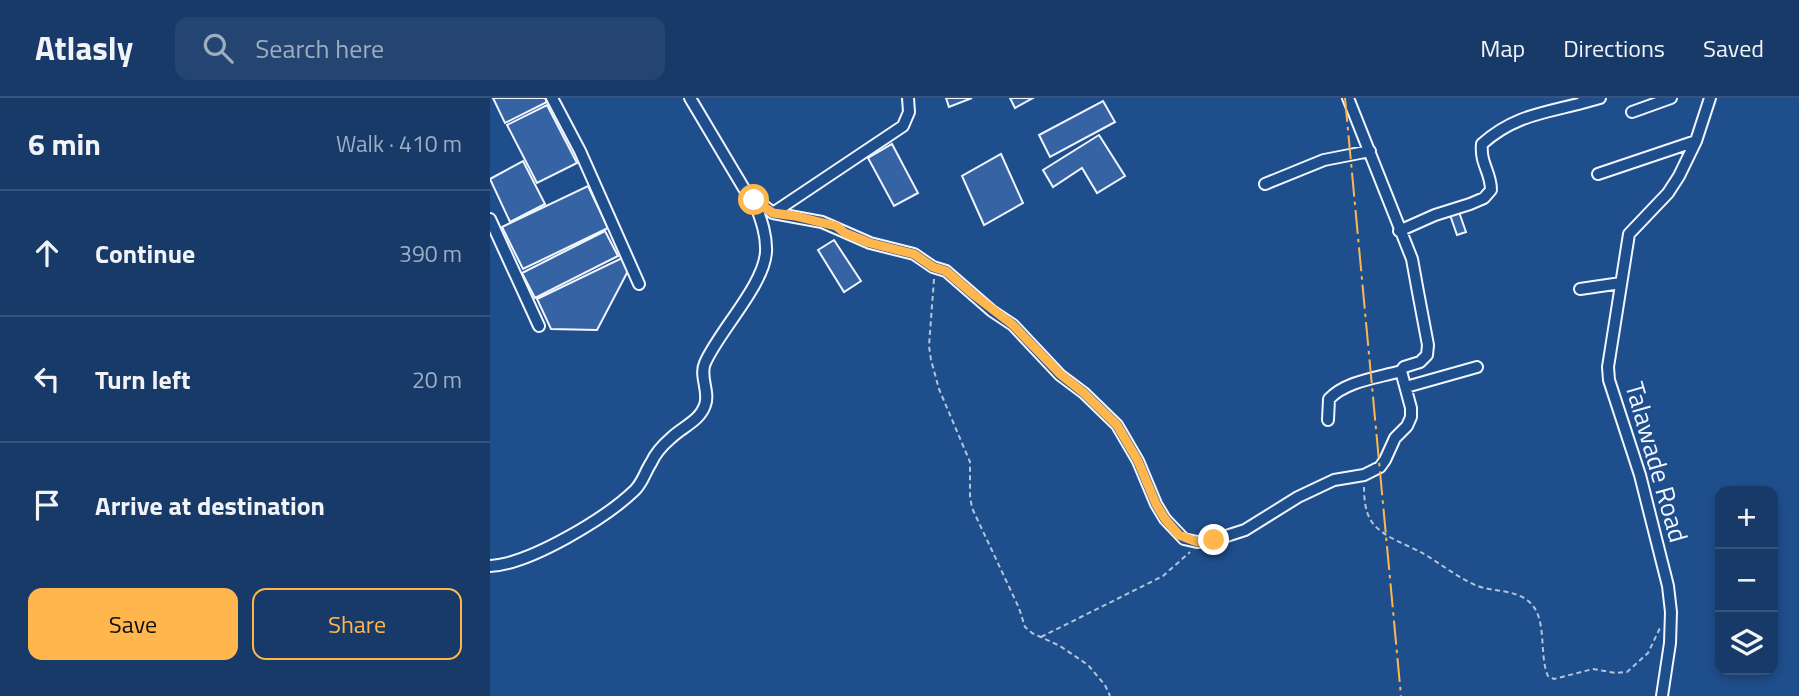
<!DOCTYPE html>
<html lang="en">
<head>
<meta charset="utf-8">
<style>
  :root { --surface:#173a69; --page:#244571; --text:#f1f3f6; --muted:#9eadc0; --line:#36547d; --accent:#ffb74d }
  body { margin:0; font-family:"Titillium Web",sans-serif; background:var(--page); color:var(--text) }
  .controls { position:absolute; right:21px; bottom:21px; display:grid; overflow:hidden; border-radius:14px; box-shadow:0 4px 10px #0003 }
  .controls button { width:63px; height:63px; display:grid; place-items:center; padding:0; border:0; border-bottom:2px solid var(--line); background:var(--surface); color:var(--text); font:35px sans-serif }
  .stop { position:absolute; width:21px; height:21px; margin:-16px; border:5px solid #ffb74d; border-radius:50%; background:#fff }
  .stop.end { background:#ffb74d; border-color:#fff; box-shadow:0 2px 7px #0008 }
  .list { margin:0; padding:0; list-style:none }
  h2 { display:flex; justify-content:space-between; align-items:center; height:91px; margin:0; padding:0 28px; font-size:30px }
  h2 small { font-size:23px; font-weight:400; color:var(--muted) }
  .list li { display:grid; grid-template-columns:46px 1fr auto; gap:21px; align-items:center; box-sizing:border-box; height:126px; padding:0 28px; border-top:2px solid var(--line) }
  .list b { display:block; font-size:26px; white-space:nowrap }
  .list em { font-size:23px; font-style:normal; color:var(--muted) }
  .actions { display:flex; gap:14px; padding:21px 28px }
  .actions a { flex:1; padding:16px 0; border:2px solid var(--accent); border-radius:14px; text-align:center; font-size:24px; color:var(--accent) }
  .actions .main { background:var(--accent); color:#111 }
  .icon { flex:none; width:38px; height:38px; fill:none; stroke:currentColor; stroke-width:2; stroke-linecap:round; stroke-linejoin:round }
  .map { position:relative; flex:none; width:1309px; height:598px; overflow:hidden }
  header { display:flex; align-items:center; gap:42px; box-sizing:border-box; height:98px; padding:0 35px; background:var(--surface); border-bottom:2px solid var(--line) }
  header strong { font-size:33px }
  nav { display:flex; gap:38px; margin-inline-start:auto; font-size:24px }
  .search { width:490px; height:63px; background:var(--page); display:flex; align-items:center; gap:18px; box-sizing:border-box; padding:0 24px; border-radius:14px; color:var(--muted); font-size:26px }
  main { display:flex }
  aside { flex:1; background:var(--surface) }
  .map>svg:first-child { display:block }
  .building { fill:#3563a3; stroke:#f2f6ff; stroke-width:2 }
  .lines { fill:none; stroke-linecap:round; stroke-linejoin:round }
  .minor-casing { stroke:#f2f6ff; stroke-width:14 }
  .path { stroke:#b3c4dc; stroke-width:2; stroke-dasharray:5 3.5; stroke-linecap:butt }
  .minor { stroke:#1f4e8c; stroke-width:10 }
  .power { stroke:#ffb74d; stroke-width:2; stroke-dasharray:24 5 3.5 5; stroke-linecap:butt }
  .route { stroke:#ffb74d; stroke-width:9 }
  .labels { text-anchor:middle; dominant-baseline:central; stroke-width:5; stroke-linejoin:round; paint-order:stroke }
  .street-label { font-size:26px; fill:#f2f6ff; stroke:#1f4e8c }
</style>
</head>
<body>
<header>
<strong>Atlasly</strong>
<div class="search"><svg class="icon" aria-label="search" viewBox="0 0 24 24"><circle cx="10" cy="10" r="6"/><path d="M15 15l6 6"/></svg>Search here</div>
<nav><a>Map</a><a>Directions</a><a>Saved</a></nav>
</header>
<main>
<aside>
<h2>6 min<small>Walk · 410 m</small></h2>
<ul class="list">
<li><svg class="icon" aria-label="ahead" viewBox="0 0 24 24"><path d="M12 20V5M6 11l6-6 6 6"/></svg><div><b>Continue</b></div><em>390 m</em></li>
<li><svg class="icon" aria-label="left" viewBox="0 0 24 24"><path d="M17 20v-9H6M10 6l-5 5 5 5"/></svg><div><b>Turn left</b></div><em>20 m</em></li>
<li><svg class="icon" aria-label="arrive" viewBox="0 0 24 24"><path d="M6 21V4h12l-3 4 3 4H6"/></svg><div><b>Arrive at destination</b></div></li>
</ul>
<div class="actions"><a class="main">Save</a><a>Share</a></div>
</aside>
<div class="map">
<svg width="1309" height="598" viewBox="0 0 1309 598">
  <rect width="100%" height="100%" fill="#1f4e8c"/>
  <path class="building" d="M3,0H55L57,4L15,25Z
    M456,0H482L459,9Z
    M520,0H543L525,10Z
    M613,3L625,24L560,59L549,37Z
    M57,7L87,65L47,85L17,27Z
    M609,37L635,78L607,95L592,70L563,89L553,72Z
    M402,46L428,95L404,108L378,60Z
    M511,56L533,105L494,127L472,78Z
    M33,63L55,106L20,124L0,81Z
    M98,88L118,130L33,171L12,129Z
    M969,114L976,134L967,137L960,117Z
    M115,133L128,158L45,200L32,175Z
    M344,142L371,183L354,194L328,152Z
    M132,160L138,173L107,232L61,231L47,201Z"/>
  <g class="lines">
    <g class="minor-casing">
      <path id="minor" d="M62,0L90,53L149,186
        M200,0L256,94L283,115L332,124L380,145L424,156L443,169L456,173L502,213L523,227L570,277L594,295L627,327L648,363L666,406L675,421L694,441L707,444L724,442L755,432L808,399L844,382L874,377L890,369L895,362L905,340L917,328L921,319V310L911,273L914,269L930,264L937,257L938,247L928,194L922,161L858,0
        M1092,5L1110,0
        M1142,14L1181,0
        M1108,76L1206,43
        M775,86L834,62L880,53
        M283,115L413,28L419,14L418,0
        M0,121L49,228
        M909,133L945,117L980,106L994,100L1001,92C1001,74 990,66 992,46C1023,18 1053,15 1092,5L1094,0
        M1090,191L1131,185
        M916,289L987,269
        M838,322L839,301C856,283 887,280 911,273
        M0,468C40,466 116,420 145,392C153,384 155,374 161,365C165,356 174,346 181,340C192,329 210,323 215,307C220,294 209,278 215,265C229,233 274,187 276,154C277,136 270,119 264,102
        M1172,598L1180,545L1181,514L1178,488L1150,377L1119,282L1118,269L1139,136L1178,95L1189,78L1206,43L1220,0"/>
    </g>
    <path class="path" d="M444,181L439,248L441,262L449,291L480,364V398L482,410L529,510L535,529L542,535L570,548L598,567L615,587L620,598
      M874,389C874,399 875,412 880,421C890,439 917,446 934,456C951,466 967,479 985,487C1001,494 1022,491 1037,502C1059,518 1048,556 1058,578L1064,581L1103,571L1126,575L1137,574L1158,555L1170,530
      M551,539L673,478L700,454"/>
    <use href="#minor" class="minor"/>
    <path class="power" d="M855,0L911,598"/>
  </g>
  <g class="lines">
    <path class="route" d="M264,102L283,115L305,118L346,128L355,135L380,145L424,156L443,169L456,173L484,197L523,227L570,276L594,295L627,327L648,363L666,406L675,421L689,437L707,444L724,442"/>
  </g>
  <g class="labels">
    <g class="street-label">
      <text transform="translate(1167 364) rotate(74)">Talawade Road</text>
    </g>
  </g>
</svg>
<div class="controls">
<button>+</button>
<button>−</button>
<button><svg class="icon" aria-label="layers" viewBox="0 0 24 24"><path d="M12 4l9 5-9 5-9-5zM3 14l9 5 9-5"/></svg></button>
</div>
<div class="stop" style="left:264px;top:102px"></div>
<div class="stop end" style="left:724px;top:442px"></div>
</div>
</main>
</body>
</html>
